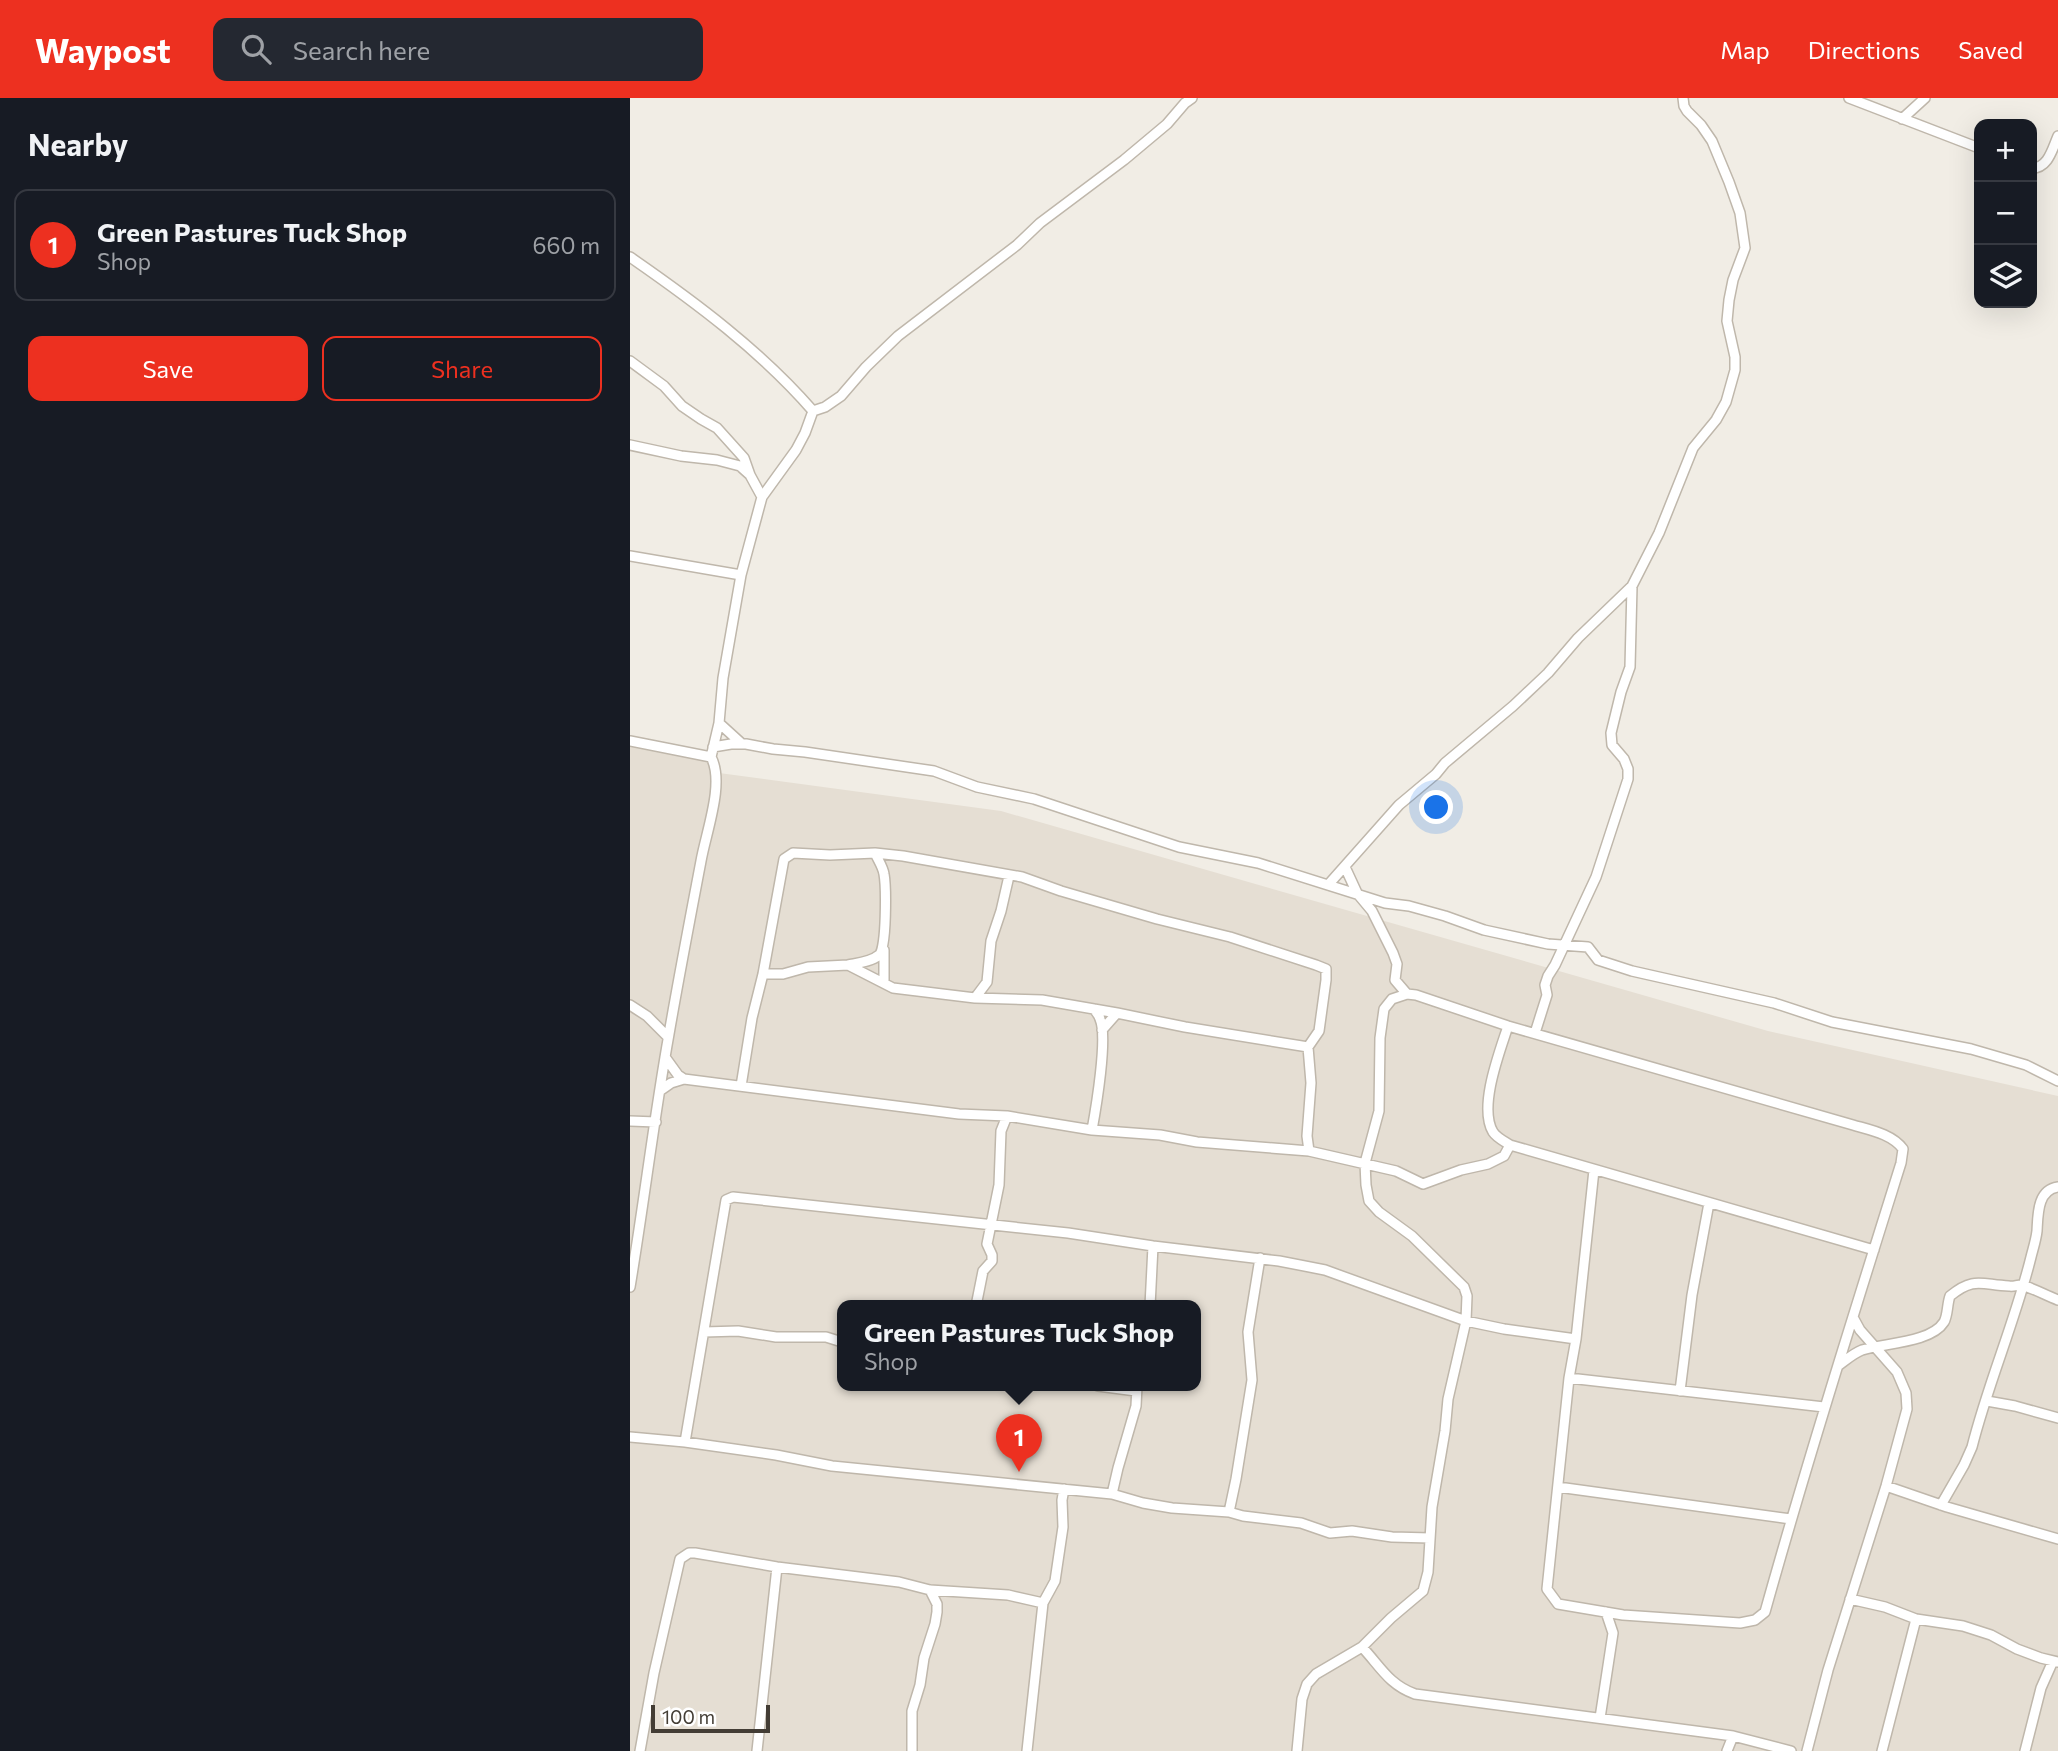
<!DOCTYPE html>
<html lang="en">
<head>
<meta charset="utf-8">
<style>
  :root { --surface:#171b24; --page:#242831; --text:#f1f3f6; --muted:#9ea1a6; --line:#363941; --accent:#ed3020 }
  body { margin:0; font-family:Commissioner,sans-serif; background:var(--page); color:var(--text) }
  .controls { position:absolute; right:21px; top:21px; display:grid; overflow:hidden; border-radius:14px; box-shadow:0 7px 28px #0002 }
  .controls button { width:63px; height:63px; display:grid; place-items:center; padding:0; border:0; border-bottom:2px solid var(--line); background:var(--surface); color:var(--text); font:35px sans-serif }
  .scale { position:absolute; left:21px; bottom:18px; width:119px; box-sizing:border-box; padding-left:7px; border:4px solid #433d35; border-top:0; font-size:19px; line-height:24px; white-space:nowrap; color:#433d35; -webkit-text-stroke:5px #fff; paint-order:stroke }
  .you { position:absolute; left:807px; top:710px; width:24px; height:24px; margin:-18px; border:5px solid #fff; border-radius:50%; background:#1a73e8; box-shadow:0 0 0 10px #1a73e833 }
  .badge { display:grid; place-items:center; width:46px; height:46px; border-radius:50%; background:var(--accent); color:#fff; font-size:23px; font-weight:700 }
  .pin { position:absolute; translate:-50% -58px; filter:drop-shadow(0 2px 4px #0008) }
  .pin::after { content:''; position:absolute; top:37px; width:24px; height:21px; background:inherit; clip-path:polygon(0 0,100% 0,50% 100%) }
  .popup { position:absolute; left:207px; top:1202px; width:364px; height:91px; box-sizing:border-box; display:grid; place-content:center; border-radius:14px; background:var(--surface); filter:drop-shadow(0 2px 5px #0005); font-size:23px; white-space:nowrap; color:var(--muted) }
  .popup b { font-size:26px; color:var(--text) }
  .popup::after { content:''; position:absolute; left:50%; top:100%; margin-left:-14px; border:14px solid transparent; border-top-color:var(--surface) }
  .list { margin:0; padding:0; list-style:none }
  h2 { display:flex; justify-content:space-between; align-items:center; height:91px; margin:0; padding:0 28px; font-size:30px }
  h2 small { font-size:23px; font-weight:400; color:var(--muted) }
  .list li { display:grid; grid-template-columns:46px 1fr auto; gap:21px; align-items:center; box-sizing:border-box; height:112px; margin:0 14px 14px; padding:0 14px; border:2px solid var(--line); border-radius:14px }
  .list b { display:block; font-size:26px; white-space:nowrap }
  .list p { margin:0; font-size:23px; white-space:nowrap; color:var(--muted) }
  .list em { font-size:23px; font-style:normal; color:var(--muted) }
  .actions { display:flex; gap:14px; padding:21px 28px }
  .actions a { flex:1; padding:16px 0; border:2px solid var(--accent); border-radius:14px; text-align:center; font-size:24px; color:var(--accent) }
  .actions .main { background:var(--accent); color:#fff }
  .icon { flex:none; width:38px; height:38px; fill:none; stroke:currentColor; stroke-width:2; stroke-linecap:round; stroke-linejoin:round }
  .map { position:relative; flex:none; width:1428px; height:1653px; overflow:hidden }
  header { display:flex; align-items:center; gap:42px; box-sizing:border-box; height:98px; padding:0 35px; background:var(--accent); color:#fff }
  header strong { font-size:33px }
  nav { display:flex; gap:38px; margin-inline-start:auto; font-size:24px }
  .search { width:490px; height:63px; background:var(--page); display:flex; align-items:center; gap:18px; box-sizing:border-box; padding:0 24px; border-radius:14px; color:var(--muted); font-size:26px }
  main { display:flex }
  aside { flex:1; background:var(--surface) }
  .map>svg:first-child { display:block }
  .residential { fill:#e5ded3; fill-rule:evenodd }
  .lines { fill:none; stroke-linecap:round; stroke-linejoin:round }
  .minor-casing { stroke:#bfb7ab; stroke-width:12 }
  .minor { stroke:#fff; stroke-width:9 }
</style>
</head>
<body>
<header>
<strong>Waypost</strong>
<div class="search"><svg class="icon" aria-label="search" viewBox="0 0 24 24"><circle cx="10" cy="10" r="6"/><path d="M15 15l6 6"/></svg>Search here</div>
<nav><a>Map</a><a>Directions</a><a>Saved</a></nav>
</header>
<main>
<aside>
<h2>Nearby<small></small></h2>
<ul class="list">
<li><span class="badge">1</span><div><b>Green Pastures Tuck Shop</b><p>Shop</p></div><em>660 m</em></li>
</ul>
<div class="actions"><a class="main">Save</a><a>Share</a></div>
</aside>
<div class="map">
<svg width="1428" height="1653" viewBox="0 0 1428 1653">
  <rect width="100%" height="100%" fill="#f1ede5"/>
  <path class="residential" d="M0,643L81,659L89,675L371,713L1138,933L1428,998V1653H0ZM212,1208H566V1288H212Z"/>
  <g class="lines">
    <g class="minor-casing">
      <path id="minor" d="M1219,0L1349,50
        M1272,21L1295,0
        M1402,70C1418,70 1422,52 1428,38
        M0,159C65,204 131,253 183,313
        M0,263L34,288L52,308L71,321L87,330L114,360L120,377
        M0,347L51,358L87,362L110,368L120,377L132,399
        M0,458L111,477
        M89,625L111,645
        M0,643L81,659C95,685 76,734 71,763C60,821 49,878 39,936C24,1020 14,1105 0,1189
        M83,649L101,646H116L143,651L175,654L304,673L347,689L404,701L549,749L628,765L755,805L779,808L815,818L854,832L918,846L958,849L968,862L1002,873L1144,905L1202,924L1341,951L1396,967L1428,983
        M81,659L89,625L93,580L111,477L132,399L166,352L175,335L183,313L195,309L211,298L236,269L268,238L387,147L410,125L494,62L537,26L555,5L562,0
        M715,769L727,795L742,813L763,855L767,866L765,882L777,896
        M698,787L769,707L806,676L815,665L883,608L918,575L948,540L1002,488L1029,435L1063,350L1086,322L1096,304L1105,272V259L1097,223L1099,202L1103,182L1115,150L1110,115L1099,84L1082,43L1071,27L1057,13L1054,8L1053,0
        M254,852V885
        M218,867C228,865 241,864 249,857C257,851 256,787 254,776C253,769 248,762 245,755
        M133,876H153L178,869L218,867L263,890L345,900L412,902L487,915L472,932
        M345,900L357,884L361,843L371,813L379,778
        M0,907L17,918L38,939
        M487,915L555,929L678,949L681,985L677,1038L679,1053
        M878,928C870,953 848,1009 863,1034C867,1040 874,1043 880,1047L1244,1152
        M905,935L917,897L915,887L918,878L925,867L966,779L998,681V671L994,661L982,647L981,635L991,594L1000,569L1002,488
        M35,959L48,977L54,981
        M111,988L122,920L133,876L154,761L163,755L200,757L245,755L273,758L392,779L431,793L527,821L600,839L686,867L696,871V882L689,933L678,949
        M31,992L41,985L54,981L329,1016L377,1018L462,1032L530,1037L567,1044L679,1053L766,1073L793,1086L831,1072L858,1066L874,1058L880,1047
        M0,1023L26,1024
        M462,1032C466,1010 478,939 470,921C469,917 466,914 464,911
        M346,1208L353,1173L362,1163V1157L357,1146L369,1087L371,1033L377,1018
        M520,1208L523,1148
        M74,1234L108,1233L146,1239H196L212,1244
        M1209,1267C1216,1262 1224,1255 1232,1252C1253,1245 1301,1245 1314,1224C1318,1217 1317,1206 1320,1198C1344,1178 1352,1187 1379,1188C1383,1189 1387,1187 1391,1187C1401,1189 1417,1198 1428,1202
        M939,1280L1194,1309
        M468,1288L506,1293
        M1050,1293L1062,1197L1079,1105
        M1357,1303L1385,1308L1428,1320
        M0,1339L55,1344L146,1357L202,1368L482,1396L513,1405L542,1410L599,1414L613,1418L671,1425L700,1435L722,1433L762,1439L800,1440
        M55,1344L96,1102L103,1099L438,1135L523,1148L649,1163L695,1172L836,1223L874,1231L946,1241
        M1256,1388L1317,1409L1428,1441
        M928,1389L1161,1421
        M482,1396L488,1370L506,1308L507,1288
        M1311,1407L1334,1367L1342,1349C1358,1285 1385,1224 1401,1159C1403,1151 1406,1142 1407,1133C1408,1117 1407,1092 1428,1089
        M599,1414L606,1381L622,1282L618,1234L630,1160
        M1220,1501L1255,1509L1286,1521L1333,1528L1361,1537L1387,1551L1411,1560L1428,1564
        M732,1549C750,1568 759,1587 785,1596L1103,1638L1161,1653
        M970,1620L983,1535L976,1514
        M10,1653L24,1575L50,1461L59,1455H65L147,1469L269,1484L300,1492L378,1497L413,1505
        M127,1653L147,1469
        M282,1653V1613L290,1587L294,1560L305,1526L307,1514V1506L300,1492
        M397,1653L413,1505L425,1483L433,1429L432,1402L434,1391
        M667,1653L672,1601L677,1586L686,1576L732,1549L761,1520L793,1493L798,1474L802,1409L815,1333L818,1301L836,1223L837,1198L834,1189L782,1138L749,1114L739,1103L736,1087L735,1065L749,1013L750,940L754,911L762,901L777,896L786,897L878,928L1223,1027C1240,1032 1262,1036 1273,1051L1271,1065C1224,1215 1177,1364 1135,1514L1125,1522L1110,1525L993,1517L928,1506L917,1491L939,1280L946,1241L964,1072
        M1097,1653L1103,1638
        M1177,1653L1198,1572L1256,1388L1277,1311L1276,1295L1267,1274L1230,1232L1224,1221
        M1252,1653L1286,1521
        M1395,1653L1411,1590L1423,1563"/>
    </g>
    <use href="#minor" class="minor"/>
  </g>
</svg>
<div class="controls">
<button>+</button>
<button>−</button>
<button><svg class="icon" aria-label="layers" viewBox="0 0 24 24"><path d="M12 4l9 5-9 5-9-5zM3 14l9 5 9-5"/></svg></button>
</div>
<div class="scale">100 m</div>
<div class="you"></div>
<div class="pin badge" style="left:389px;top:1374px">1</div>
<div class="popup"><b>Green Pastures Tuck Shop</b>Shop</div>
</div>
</main>
</body>
</html>
